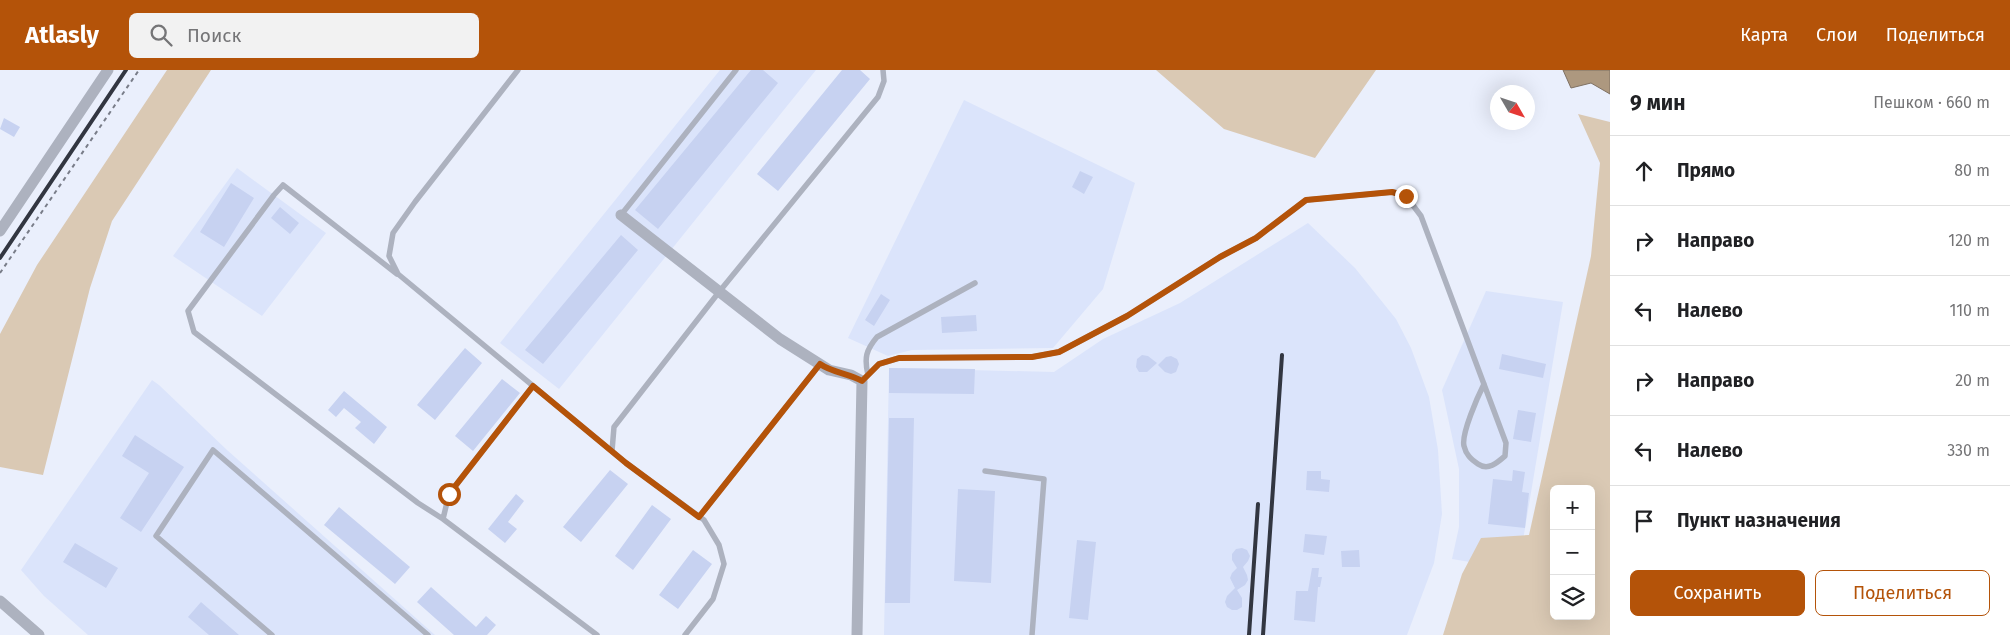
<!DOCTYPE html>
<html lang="ru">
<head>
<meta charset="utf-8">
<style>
  :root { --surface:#fff; --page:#f2f2f2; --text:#202124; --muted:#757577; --line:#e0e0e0; --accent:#b45309 }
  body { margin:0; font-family:"Fira Sans",sans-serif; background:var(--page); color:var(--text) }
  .controls { position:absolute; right:15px; bottom:15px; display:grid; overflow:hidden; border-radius:8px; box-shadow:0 5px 20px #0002 }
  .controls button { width:45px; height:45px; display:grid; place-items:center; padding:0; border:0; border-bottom:1px solid var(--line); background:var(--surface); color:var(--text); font:25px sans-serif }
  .compass { position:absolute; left:1490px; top:15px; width:45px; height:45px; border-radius:50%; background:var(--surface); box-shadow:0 5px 20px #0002; rotate:129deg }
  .stop { position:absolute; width:15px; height:15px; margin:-11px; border:4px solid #b45309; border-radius:50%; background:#fff }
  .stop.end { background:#b45309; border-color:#fff; box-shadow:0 1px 5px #0008 }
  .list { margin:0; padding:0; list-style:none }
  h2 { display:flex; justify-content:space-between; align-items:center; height:65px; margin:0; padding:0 20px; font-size:21px }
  h2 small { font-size:16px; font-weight:400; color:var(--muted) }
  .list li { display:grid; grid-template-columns:32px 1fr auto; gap:15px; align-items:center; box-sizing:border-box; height:70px; padding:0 20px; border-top:1px solid var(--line) }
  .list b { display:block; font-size:19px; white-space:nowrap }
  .list em { font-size:16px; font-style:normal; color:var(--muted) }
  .actions { display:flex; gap:10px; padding:15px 20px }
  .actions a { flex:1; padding:11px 0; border:1px solid var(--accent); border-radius:8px; text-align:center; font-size:18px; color:var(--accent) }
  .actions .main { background:var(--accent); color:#fff }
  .icon { flex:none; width:28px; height:28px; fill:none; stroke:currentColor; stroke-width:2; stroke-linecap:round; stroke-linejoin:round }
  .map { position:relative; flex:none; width:1610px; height:565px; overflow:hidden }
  header { display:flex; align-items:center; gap:30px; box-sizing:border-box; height:70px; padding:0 25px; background:var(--accent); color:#fff }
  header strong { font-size:24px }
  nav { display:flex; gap:28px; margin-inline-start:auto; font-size:18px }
  .search { width:350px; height:45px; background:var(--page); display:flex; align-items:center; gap:12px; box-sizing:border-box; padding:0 18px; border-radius:8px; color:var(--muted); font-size:19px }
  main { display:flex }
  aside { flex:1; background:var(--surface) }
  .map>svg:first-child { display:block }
  .built { fill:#dbe4fb }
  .green { fill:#dac9b4; fill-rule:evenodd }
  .water { fill:#ad987f; stroke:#7f7163 }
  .building { fill:#c7d2f1 }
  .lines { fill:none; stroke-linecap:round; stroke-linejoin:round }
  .path { stroke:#797d89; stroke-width:2; stroke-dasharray:4 4; stroke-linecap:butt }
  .lane { stroke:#adb2bf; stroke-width:5.5 }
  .street { stroke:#adb2bf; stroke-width:11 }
  .rail { stroke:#323641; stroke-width:4 }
  .route { stroke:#b45309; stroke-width:6 }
</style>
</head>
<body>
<header>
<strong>Atlasly</strong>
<div class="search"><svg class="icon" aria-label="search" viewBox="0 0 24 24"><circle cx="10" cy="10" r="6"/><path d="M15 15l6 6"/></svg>Поиск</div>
<nav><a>Карта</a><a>Слои</a><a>Поделиться</a></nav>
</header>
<main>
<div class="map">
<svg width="1610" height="565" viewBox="0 0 1610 565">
  <rect width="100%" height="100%" fill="#eaeffc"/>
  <path class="built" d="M720,0H816L559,319L500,273Z
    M964,30L1135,113L1103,219L1053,278L912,280L888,286L848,268Z
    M237,98L326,163L262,246L173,186Z
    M1308,153L1355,198L1396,249L1411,278L1429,327L1438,380L1442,444L1434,493L1407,565H884L889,298L1054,302L1103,269L1180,233Z
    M1486,221L1563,232L1518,500L1452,489L1459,457V399L1442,320Z
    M152,310L159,315L227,380L435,565H88L44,526L21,500Z"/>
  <path class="green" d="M167,0H211L112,151L90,218L43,405L0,397V264L37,195Z
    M1156,0H1376L1315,88L1224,59Z
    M1578,44L1610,52V565H1443L1462,504L1481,468L1529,465L1591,186L1600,93ZM1554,419H1591V546H1554Z"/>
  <path class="water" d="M1563,0H1610V24L1591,13L1571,18Z"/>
  <path class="building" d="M751,0H763L778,13L658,159L635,140Z
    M842,0H860L870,9L778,121L757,104Z
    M4,48L20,57L14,67L0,59Z
    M1080,101L1093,107L1084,124L1072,117Z
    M231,113L254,128L224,177L200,162Z
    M280,137L299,153L290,164L271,148Z
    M621,165L638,180L543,294L525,280Z
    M881,224L890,230L874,256L865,250Z
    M976,245L977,261L942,263L941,247Z
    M465,278L482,293L435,350L417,335Z
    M1502,284L1546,294L1543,308L1499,299Z
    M1142,285L1148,286L1157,293L1147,302H1139L1136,297L1137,289Z
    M1171,286L1177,289L1179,294L1176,302L1171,304L1165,302L1158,295L1166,287Z
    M889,298L975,299L974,324L889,323Z
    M502,309L520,323L473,381L455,366Z
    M344,321L387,357L374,374L355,358L361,352L344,338L336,347L328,340Z
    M1518,340L1536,343L1531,372L1513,369Z
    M889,348H914L910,533H885Z
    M135,365L184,397L141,462L120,448L149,403L122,386Z
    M610,400L628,414L581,472L563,457Z
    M1513,400L1525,402L1522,422L1529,423L1525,458L1488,454L1493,409L1512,411Z
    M1307,401H1321V409L1330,410L1329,422L1306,420Z
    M958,419L995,421L991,513L954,511Z
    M516,424L524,431L508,452L517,459L505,473L488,459Z
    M652,435L671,449L633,500L615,486Z
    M339,437L410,497L395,514L324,455Z
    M1305,464L1327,466L1324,485L1303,482Z
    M1077,470L1096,472L1088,550L1069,548Z
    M75,473L118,498L106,518L63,492Z
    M1242,478L1247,480L1250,486L1248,491L1243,497L1247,505L1248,510L1245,515L1237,520L1242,528V537L1237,540H1232L1227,537L1225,532L1227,526L1235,518L1230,508L1232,503L1237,498L1232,490V484L1236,479Z
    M693,480L712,494L678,539L659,525Z
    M1359,480L1360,497H1342L1341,481Z
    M1312,498H1319L1318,507H1322L1320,517H1318L1315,552L1294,550L1296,521H1308Z
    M431,517L476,557L486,546L496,555L487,565H454L417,532Z
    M201,532L239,565H209L188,547Z"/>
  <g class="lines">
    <path class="path" d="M0,203L139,0"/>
    <path class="lane" d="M518,0L415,132L393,163L389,186L398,204L626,393L704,450L719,475L724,494L713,529L685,565
      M621,145L736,0
      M397,204L283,115L274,125L188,241L194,262L418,433L443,449
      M868,305C864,288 866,280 877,267L975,213
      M862,311L879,294L899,288L1032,287L1059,282L1127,246L1220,187L1256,168L1306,130L1393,122L1406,126L1421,146L1506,373L1505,386C1497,393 1488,401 1478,394C1471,389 1466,385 1464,376C1461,364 1478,326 1484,314
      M533,316L449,424L443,449L597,565
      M612,381L614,357L719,222L878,27L884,11L883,0
      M985,401L1044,409L1032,565
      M699,447L820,294
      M272,565L156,466L213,380L428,565"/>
    <path class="street" d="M621,145L780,269L829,300L851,305L862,311L857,565
      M0,161L108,0
      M0,531L39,565"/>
    <path class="rail" d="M0,188L126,0
      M1249,565L1258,434
      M1263,565L1282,285"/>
  </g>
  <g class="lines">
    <path class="route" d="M449,424L533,316L626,393L699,447L820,294C833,303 848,303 862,311L879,294L899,288L1032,287L1059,282L1127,246L1220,187L1256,168L1306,130L1392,122L1406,126"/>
  </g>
</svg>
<div class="controls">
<button>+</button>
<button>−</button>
<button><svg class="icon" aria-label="layers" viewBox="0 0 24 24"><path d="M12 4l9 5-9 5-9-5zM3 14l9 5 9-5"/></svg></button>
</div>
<svg class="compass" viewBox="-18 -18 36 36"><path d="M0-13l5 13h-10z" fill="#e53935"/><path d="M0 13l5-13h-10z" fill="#757577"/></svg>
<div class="stop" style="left:449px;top:424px"></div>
<div class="stop end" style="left:1406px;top:126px"></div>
</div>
<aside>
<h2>9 мин<small>Пешком · 660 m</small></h2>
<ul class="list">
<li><svg class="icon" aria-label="ahead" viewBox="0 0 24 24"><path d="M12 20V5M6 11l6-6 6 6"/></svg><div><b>Прямо</b></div><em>80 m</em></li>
<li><svg class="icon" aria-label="right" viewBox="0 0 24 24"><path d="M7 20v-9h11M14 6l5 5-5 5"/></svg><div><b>Направо</b></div><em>120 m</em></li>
<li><svg class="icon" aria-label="left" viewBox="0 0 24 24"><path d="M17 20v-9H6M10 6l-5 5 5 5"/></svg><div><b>Налево</b></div><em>110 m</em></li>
<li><svg class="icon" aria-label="right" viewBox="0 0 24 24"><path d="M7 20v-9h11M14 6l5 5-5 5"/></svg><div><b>Направо</b></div><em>20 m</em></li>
<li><svg class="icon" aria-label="left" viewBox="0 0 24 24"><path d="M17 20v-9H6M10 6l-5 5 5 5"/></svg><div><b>Налево</b></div><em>330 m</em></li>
<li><svg class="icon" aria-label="arrive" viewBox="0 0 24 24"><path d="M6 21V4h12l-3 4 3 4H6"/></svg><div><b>Пункт назначения</b></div></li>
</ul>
<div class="actions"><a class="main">Сохранить</a><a>Поделиться</a></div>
</aside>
</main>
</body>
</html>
